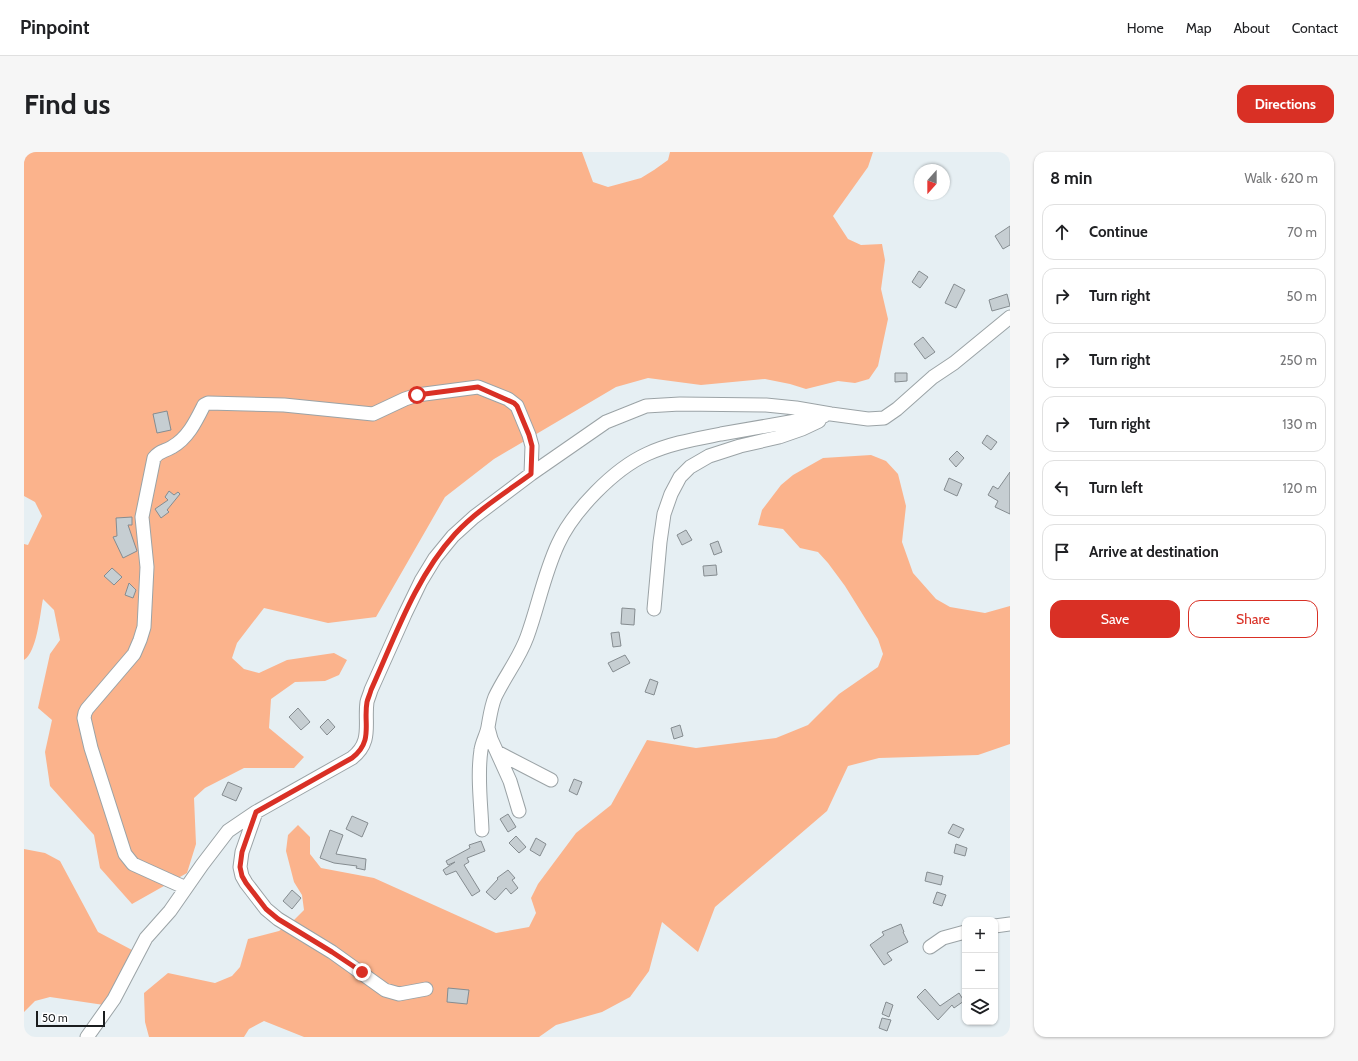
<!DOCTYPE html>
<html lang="en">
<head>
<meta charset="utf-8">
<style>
  :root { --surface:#fff; --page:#f6f6f6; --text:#202124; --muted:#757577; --line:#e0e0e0; --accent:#d93025 }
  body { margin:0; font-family:Cabin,sans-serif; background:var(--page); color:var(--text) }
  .controls { position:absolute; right:12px; bottom:12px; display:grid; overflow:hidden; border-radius:8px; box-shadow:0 1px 3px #0004 }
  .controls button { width:36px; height:36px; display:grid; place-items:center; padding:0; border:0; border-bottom:1px solid var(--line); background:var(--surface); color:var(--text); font:20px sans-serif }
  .compass { position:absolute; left:890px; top:12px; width:36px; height:36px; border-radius:50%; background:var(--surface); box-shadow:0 1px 3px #0004; rotate:201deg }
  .scale { position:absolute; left:12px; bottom:10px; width:69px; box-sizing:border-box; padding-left:4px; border:2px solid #1a1d1e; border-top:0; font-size:11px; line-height:14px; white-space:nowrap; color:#1a1d1e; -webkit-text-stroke:3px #fff; paint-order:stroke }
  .stop { position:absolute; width:12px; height:12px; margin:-9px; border:3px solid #d93025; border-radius:50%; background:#fff }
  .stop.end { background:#d93025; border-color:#fff; box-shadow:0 1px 4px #0008 }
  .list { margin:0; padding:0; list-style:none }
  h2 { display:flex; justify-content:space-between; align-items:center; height:52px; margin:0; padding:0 16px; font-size:17px }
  h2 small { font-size:13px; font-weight:400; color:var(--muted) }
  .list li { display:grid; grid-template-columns:26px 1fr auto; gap:12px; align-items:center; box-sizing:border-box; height:56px; margin:0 8px 8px; padding:0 8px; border:1px solid var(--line); border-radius:12px }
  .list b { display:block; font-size:15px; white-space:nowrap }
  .list em { font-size:13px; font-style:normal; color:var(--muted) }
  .actions { display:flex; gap:8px; padding:12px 16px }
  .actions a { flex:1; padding:9px 0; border:1px solid var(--accent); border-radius:12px; text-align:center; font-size:14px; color:var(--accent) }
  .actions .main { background:var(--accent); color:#fff }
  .icon { flex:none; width:22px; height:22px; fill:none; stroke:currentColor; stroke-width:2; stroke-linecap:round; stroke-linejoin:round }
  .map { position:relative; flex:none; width:986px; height:885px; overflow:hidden; border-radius:12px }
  header { display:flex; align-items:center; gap:24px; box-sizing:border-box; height:56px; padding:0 20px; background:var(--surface); border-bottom:1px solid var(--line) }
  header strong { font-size:19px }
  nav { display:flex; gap:22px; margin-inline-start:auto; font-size:14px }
  .intro { display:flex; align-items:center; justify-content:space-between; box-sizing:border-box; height:96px; padding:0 24px }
  h1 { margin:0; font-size:28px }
  .button { padding:10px 18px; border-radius:12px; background:var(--accent); color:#fff; font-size:14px; font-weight:700 }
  main { display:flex; gap:24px; padding:0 24px }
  aside { flex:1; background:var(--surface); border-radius:12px; box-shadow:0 1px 3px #0004 }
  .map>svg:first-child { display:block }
  .green { fill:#fbb38c }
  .building { fill:#c6ced2; stroke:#858c90 }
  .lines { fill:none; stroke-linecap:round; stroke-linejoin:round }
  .minor-casing { stroke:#9ba3a6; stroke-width:15 }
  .minor { stroke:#fff; stroke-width:13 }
  .route { stroke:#d93025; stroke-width:5 }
</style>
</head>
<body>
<header>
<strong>Pinpoint</strong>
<nav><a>Home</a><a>Map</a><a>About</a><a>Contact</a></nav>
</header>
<div class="intro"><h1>Find us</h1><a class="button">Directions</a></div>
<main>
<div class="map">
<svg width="986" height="885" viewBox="0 0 986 885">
  <rect width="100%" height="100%" fill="#e6eff3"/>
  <path class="green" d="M0,0H558L569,30L584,35L617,26L630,18L644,8L646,0H849L844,15L809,64L824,87L837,93L858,92L861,108L857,137L864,167L854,214L845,227L831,231L814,229L782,237L766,232L741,227L677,233L624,226L592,235L470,307L421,345L352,465L304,471L240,456L213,491L208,506L220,517L235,521L263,508L310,501L323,508L315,523L301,529L271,530L247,547L245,576L280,605L270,616H220L181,636L170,646L172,692L163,721L108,752L76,716L70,683L26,634L21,600L28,568L14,556L26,502L36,488L30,458L19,447C16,462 13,500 0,508V392L4,393L18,364L11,350L0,344Z
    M847,303L862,309L874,322L882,354L878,390L889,421L912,447L926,455L961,461L986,454V592L954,603L855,606L824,614L803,659L691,755L674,800L638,770L625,819L606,845L578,860L532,873L515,885H280L240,869L225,877L220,885H125L121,870L120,841L144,821L191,831L208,824L216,815L224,787L255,779L269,769L280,758L278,743L270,730L262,699L264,683L274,673L286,685V702L297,716L350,726L472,781L505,775L512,761L507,746L514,732L552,681L587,653L623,588L672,596L752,586L784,573L815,542L854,515L859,502L854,487L821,434L804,411L794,400L776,396L759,377L734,373L738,358L757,333L769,323L799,306Z
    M0,697L21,701L36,709L74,780L108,798L80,853L26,845L11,849L0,860Z"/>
  <path class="building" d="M986,74V93L979,97L971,84Z
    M895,119L904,125L896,136L888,130Z
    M930,132L941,138L932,156L921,151Z
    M983,142L986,154L968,159L965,148Z
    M899,185L911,200L901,207L890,192Z
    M871,221H883V229L871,230Z
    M143,259L147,278L133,281L129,262Z
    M963,283L973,290L967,298L958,291Z
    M933,299L940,306L932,315L925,307Z
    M986,320V362L971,355L974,349L964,343L969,334L974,337Z
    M925,326L938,332L933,344L920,338Z
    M145,339L150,343L154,340L156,342L143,358L145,360L137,366L131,357L144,348L141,345Z
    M108,365V373H104L113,399L99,406L89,385L93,384L92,366Z
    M662,378L668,388L658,393L653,383Z
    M694,389L698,400L690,403L686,392Z
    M692,413L693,423L680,424L679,414Z
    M88,416L98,425L90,433L80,424Z
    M105,431L112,438L109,446L101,443Z
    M598,456L611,457L610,473L597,472Z
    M595,480L597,494L589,495L587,481Z
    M601,503L606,511L589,520L584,511Z
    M626,527L634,530L630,543L621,540Z
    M274,556L286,570L277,578L265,565Z
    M304,567L311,575L303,583L296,575Z
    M656,573L659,584L650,587L647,576Z
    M550,627L558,630L553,643L545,639Z
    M204,630L218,636L212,649L198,643Z
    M484,662L492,675L484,680L476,667Z
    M328,664L344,671L338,685L322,677Z
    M929,672L940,677L935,686L924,681Z
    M306,678L319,683L312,702L342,707L341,718L332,716L333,714L310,711L296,706Z
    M492,684L502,695L495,701L485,691Z
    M512,686L522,692L516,704L506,698Z
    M457,689L461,699L443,706L445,710L440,713L456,739L448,744L432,719L422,723L419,718L431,710L424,713L422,709L446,696L445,693Z
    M932,692L943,696L941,704L930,701Z
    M484,718L491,726L488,728L494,736L487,742L482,736L471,748L462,740L474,727L473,726Z
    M903,720L919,724L917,733L901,729Z
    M268,738L277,746L268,757L259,749Z
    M913,740L922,743L918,754L909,751Z
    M877,772L880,780H879L884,790L863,801L868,808L860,813L846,793L860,783L858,780Z
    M424,836L445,838L443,852L423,850Z
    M901,837L916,854L935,841L940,849L930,856L928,853L914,868L893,845Z
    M862,850L869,853L865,865L858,862Z
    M858,866L867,868L863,879L855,876Z"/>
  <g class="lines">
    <g class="minor-casing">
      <path id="minor" d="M630,457L636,390L640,362L647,342L656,325L666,315L685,304L716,294L755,285L778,277L795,269
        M464,576L467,587L486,629L495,659
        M473,600L527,628
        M232,660L218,700L216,715L218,724L222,731L242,757L254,767L308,800L361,838L375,842L402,837
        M458,678C457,652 453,624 457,598C458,590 463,582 464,575C466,564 467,555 471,545C481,524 495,507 503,485C514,455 520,422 534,392C549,359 590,317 623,302C647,291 672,287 697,282C731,276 765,270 800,264
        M162,736L109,712L101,702L67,596L60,566L61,561L63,557L110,502L116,488L120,475L123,415L118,365L130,306C136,298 140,300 148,295C164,286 172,269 180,253L184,251L260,253L349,262L381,247L393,243L454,235L484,247L493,254L505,283L508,294L507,322
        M971,774L986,772
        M906,795L919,786L941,780
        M63,885L90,847L122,786L146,759L178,713L204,679L232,660L328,606C349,590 340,571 343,550C344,546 346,542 347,538L381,462L397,429L411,406L429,384L450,365L507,322L582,270L622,254L656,252L742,253L772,256L807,262L844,267L860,266L873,257L909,225L930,211L986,165"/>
    </g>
    <use href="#minor" class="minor"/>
  </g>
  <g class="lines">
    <path class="route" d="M338,820L308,800L254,767L242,757L222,731L218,724L216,715L218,700L232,660L328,606C350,589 339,571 343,550C344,546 346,542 347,538C371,485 391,426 431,382C452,359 481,341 507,322L508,294L505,283L493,254L490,251L454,235L393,243"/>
  </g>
</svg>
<div class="controls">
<button>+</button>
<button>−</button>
<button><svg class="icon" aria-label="layers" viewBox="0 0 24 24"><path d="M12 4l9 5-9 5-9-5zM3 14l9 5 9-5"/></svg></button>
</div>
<svg class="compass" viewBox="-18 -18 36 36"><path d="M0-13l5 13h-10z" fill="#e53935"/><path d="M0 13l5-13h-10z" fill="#757577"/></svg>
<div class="scale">50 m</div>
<div class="stop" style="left:393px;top:243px"></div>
<div class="stop end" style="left:338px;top:820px"></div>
</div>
<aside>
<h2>8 min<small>Walk · 620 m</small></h2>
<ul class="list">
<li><svg class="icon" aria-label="ahead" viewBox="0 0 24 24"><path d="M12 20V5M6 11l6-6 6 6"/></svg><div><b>Continue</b></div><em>70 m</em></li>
<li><svg class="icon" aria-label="right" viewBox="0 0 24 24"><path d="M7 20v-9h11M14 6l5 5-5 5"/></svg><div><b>Turn right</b></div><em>50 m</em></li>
<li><svg class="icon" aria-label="right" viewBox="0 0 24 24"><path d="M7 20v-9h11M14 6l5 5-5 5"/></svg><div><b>Turn right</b></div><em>250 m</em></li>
<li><svg class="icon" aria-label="right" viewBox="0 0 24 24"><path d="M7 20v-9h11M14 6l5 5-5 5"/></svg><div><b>Turn right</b></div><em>130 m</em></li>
<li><svg class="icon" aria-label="left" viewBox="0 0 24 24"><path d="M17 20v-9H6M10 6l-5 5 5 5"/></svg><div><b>Turn left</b></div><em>120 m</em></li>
<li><svg class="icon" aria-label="arrive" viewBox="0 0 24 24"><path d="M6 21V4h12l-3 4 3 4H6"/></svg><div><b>Arrive at destination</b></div></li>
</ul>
<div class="actions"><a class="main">Save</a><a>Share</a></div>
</aside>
</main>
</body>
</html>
